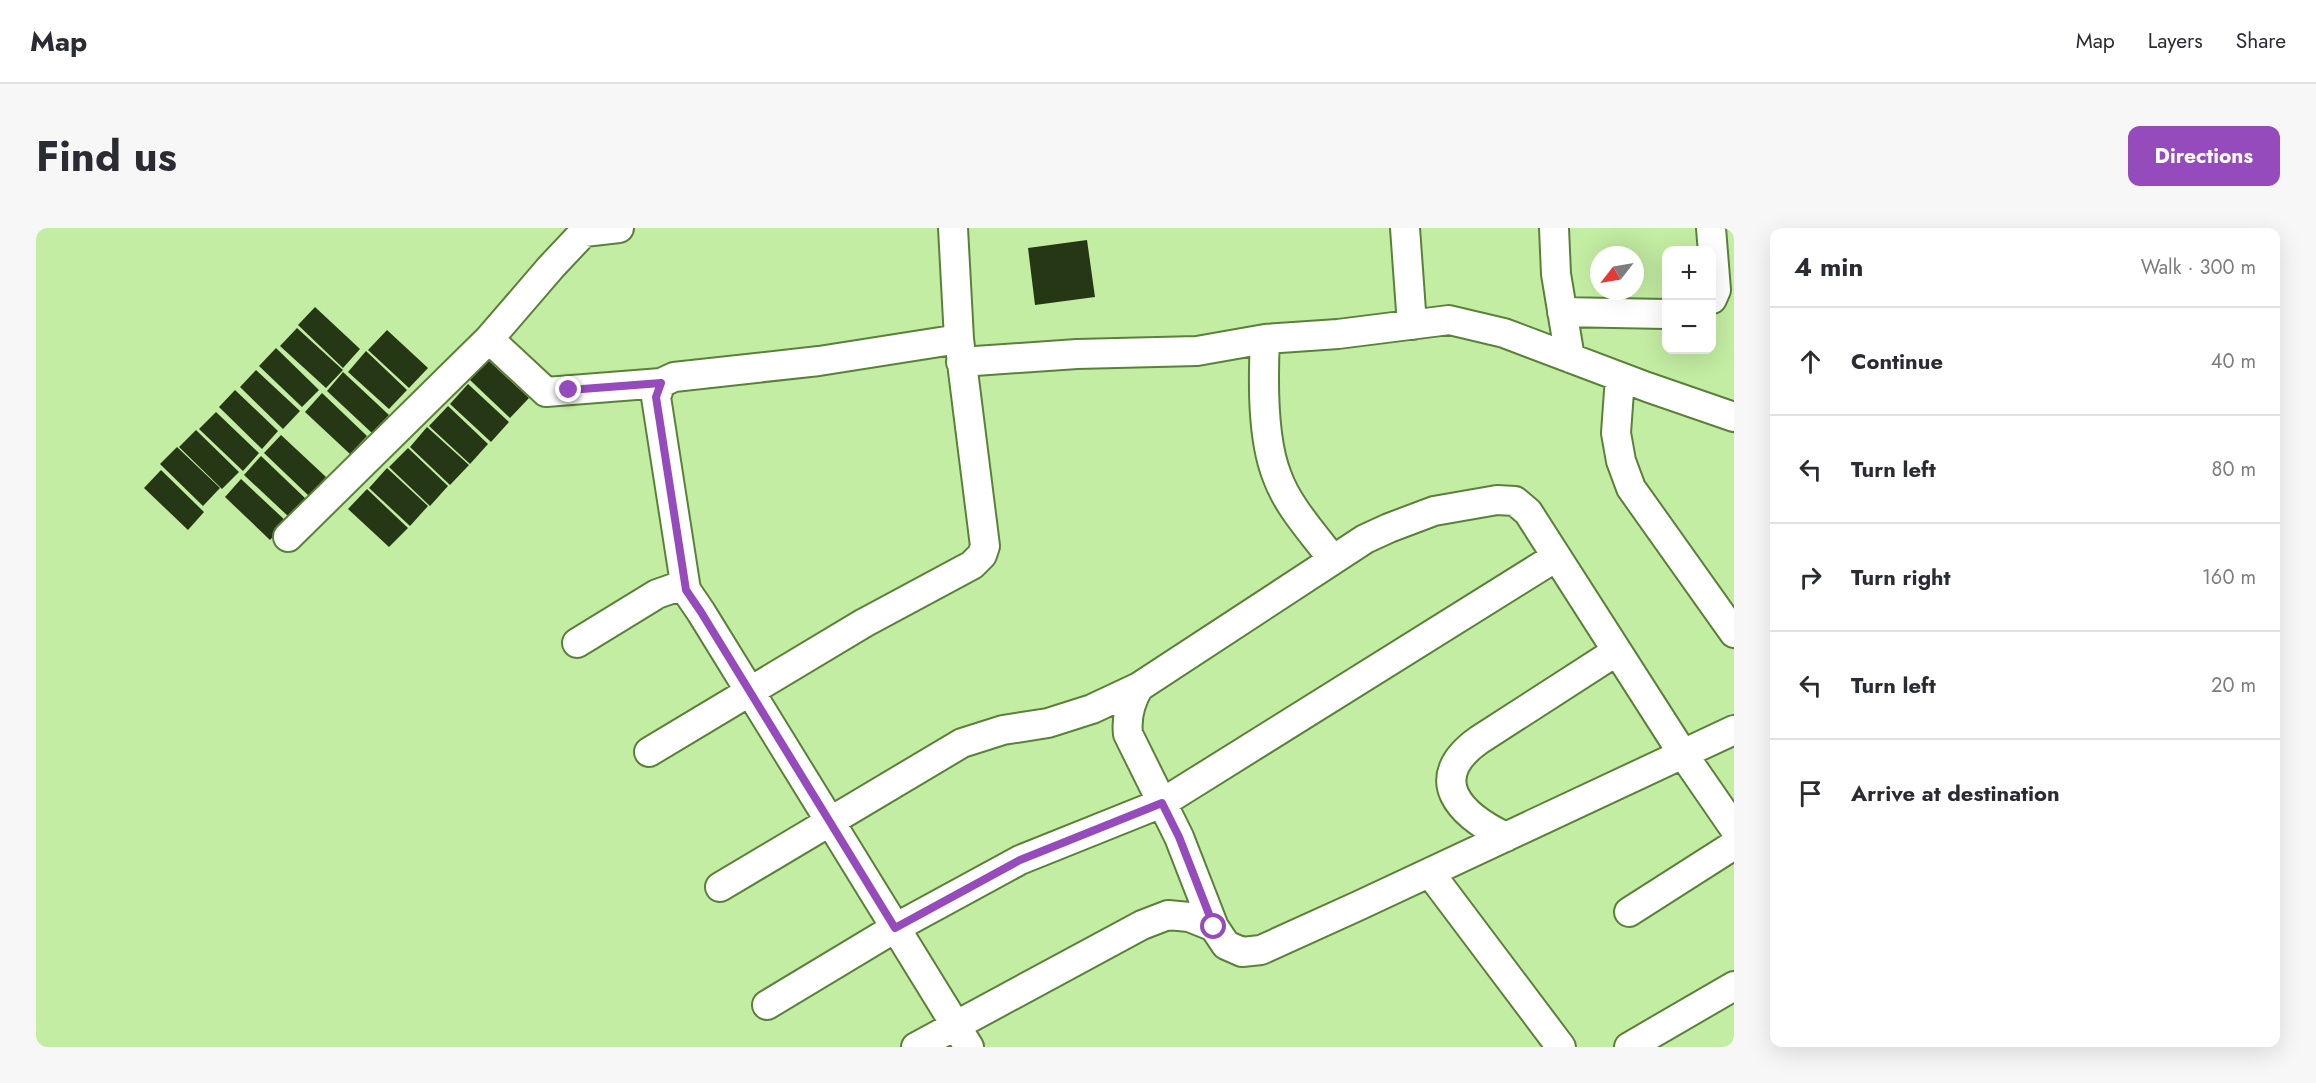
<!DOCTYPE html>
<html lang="en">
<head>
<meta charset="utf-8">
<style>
  :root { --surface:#fff; --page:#f7f7f7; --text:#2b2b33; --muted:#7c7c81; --line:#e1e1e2; --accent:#964bbd }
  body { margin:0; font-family:Jost,sans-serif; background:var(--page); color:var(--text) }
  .controls { position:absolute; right:18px; top:18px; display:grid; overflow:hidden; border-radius:12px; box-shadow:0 6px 24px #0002 }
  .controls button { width:54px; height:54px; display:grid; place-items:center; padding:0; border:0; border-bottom:2px solid var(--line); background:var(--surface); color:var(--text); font:30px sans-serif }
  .compass { position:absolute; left:1554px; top:18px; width:54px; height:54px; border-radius:50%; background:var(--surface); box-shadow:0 6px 24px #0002; rotate:239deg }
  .stop { position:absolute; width:18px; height:18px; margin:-14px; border:4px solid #964bbd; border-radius:50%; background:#fff }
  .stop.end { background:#964bbd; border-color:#fff; box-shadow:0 2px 6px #0008 }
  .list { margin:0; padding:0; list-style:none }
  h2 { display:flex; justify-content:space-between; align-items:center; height:78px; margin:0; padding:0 24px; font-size:26px }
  h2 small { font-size:20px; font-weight:400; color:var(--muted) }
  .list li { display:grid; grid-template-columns:39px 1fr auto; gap:18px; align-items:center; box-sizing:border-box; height:108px; padding:0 24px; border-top:2px solid var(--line) }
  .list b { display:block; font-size:22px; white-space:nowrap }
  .list em { font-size:20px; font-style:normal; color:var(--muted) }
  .icon { flex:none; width:33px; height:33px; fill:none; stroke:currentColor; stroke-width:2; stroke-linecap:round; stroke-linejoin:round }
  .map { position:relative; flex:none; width:1698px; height:819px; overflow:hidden; border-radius:12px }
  header { display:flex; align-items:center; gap:36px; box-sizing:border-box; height:84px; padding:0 30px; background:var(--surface); border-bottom:2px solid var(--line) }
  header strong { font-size:28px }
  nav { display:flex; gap:33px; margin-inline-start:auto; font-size:21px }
  .intro { display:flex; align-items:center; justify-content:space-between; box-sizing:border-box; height:144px; padding:0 36px }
  h1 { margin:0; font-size:42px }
  .button { padding:15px 27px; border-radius:12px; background:var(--accent); color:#fff; font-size:21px; font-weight:700 }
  main { display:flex; gap:36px; padding:0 36px }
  aside { flex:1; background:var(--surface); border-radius:12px; box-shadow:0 6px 24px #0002 }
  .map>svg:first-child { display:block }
  .building { fill:#253715 }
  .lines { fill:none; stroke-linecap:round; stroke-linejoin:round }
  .street-casing { stroke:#5b803a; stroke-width:32 }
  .street { stroke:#fff; stroke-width:28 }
  .route { stroke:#964bbd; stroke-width:8 }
</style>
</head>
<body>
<header>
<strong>Map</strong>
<nav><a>Map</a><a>Layers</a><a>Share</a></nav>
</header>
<div class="intro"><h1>Find us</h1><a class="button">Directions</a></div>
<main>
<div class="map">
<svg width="1698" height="819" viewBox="0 0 1698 819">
  <rect width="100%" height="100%" fill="#c3eda2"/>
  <path class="building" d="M1051,12L1059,69L999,77L992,20Z
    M279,79L324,121L307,140L262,97Z
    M261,100L307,142L290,160L244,118Z
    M351,102L392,140L373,160L332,122Z
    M240,120L283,162L266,179L223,138Z
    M330,123L371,162L353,181L312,144Z
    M452,132L493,170L474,190L434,152Z
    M220,142L264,183L247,201L204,159Z
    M307,144L353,187L336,205L291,163Z
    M432,156L473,194L455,214L414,176Z
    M199,162L242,203L226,221L183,179Z
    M286,165L331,208L314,226L269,184Z
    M412,178L452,216L434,236L393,198Z
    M180,184L223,225L207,243L163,201Z
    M391,199L433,237L414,257L374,219Z
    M160,202L203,244L186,261L143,219Z
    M245,207L290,249L273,268L228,225Z
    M141,219L184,260L167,278L124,236Z
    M372,220L412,258L394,278L353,239Z
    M225,228L270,271L253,289L208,247Z
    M351,240L392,278L374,298L333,260Z
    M125,242L168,284L152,302L108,260Z
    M205,251L251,294L234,312L189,269Z
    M331,261L372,300L353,319L312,281Z"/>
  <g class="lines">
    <g class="street-casing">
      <path id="street" d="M1369,0L1376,97
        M1518,0L1520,46L1534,130
        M1675,0L1680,62L1676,71
        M1526,84L1630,86
        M453,111L515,39L548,4L583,0
        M1229,111C1227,152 1226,210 1241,248C1252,279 1278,306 1297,332
        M925,134L1041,126L1161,123L1229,111L1302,106L1413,92L1468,105L1611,159L1698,189
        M1584,149L1580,205L1585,233L1595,260L1698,405
        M252,309L453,111L510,164L625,155
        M650,362L620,169L625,155L638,149L783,133L923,111
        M541,415L621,366L638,360L650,362L665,384L933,819
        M613,524L828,395L936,337L946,327L949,318L923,111L917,0
        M1470,609C1424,587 1388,551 1443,512L1581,423
        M1394,645L1525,819
        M684,659L926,515L967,502L1012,495L1056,481L1103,459
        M1593,684L1698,617
        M1178,699L1143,609L1092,506C1090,488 1094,474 1103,459L1329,311L1353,300L1398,283L1461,272L1479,273L1492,284L1647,526L1698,600
        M731,777L859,700L984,632L1126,575L1520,329
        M880,819L1106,697L1132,687L1153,689L1178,699L1190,717L1206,724L1225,722L1322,678L1698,502
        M1593,819L1698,758"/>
    </g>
    <use href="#street" class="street"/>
  </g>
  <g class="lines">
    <path class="route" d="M533,162L625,155L620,169L650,362L665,384L859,700L984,632L1126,575L1143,609L1178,699"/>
  </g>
</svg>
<div class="controls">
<button>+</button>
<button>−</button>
</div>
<svg class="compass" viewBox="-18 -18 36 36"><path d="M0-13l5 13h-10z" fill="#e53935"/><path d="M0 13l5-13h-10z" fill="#7c7c81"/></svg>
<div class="stop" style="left:1178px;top:699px"></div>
<div class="stop end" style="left:533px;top:162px"></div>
</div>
<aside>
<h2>4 min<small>Walk · 300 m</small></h2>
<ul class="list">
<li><svg class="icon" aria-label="ahead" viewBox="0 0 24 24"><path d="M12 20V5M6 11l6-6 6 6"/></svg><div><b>Continue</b></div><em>40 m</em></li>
<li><svg class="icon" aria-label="left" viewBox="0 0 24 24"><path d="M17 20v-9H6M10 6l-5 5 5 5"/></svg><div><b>Turn left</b></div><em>80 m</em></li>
<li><svg class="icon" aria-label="right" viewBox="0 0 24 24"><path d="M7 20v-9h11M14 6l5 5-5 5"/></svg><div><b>Turn right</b></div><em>160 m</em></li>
<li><svg class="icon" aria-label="left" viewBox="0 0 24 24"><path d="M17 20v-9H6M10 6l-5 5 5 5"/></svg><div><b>Turn left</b></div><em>20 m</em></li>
<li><svg class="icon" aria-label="arrive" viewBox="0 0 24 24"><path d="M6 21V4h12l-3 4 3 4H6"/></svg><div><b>Arrive at destination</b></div></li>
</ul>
</aside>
</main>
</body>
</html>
